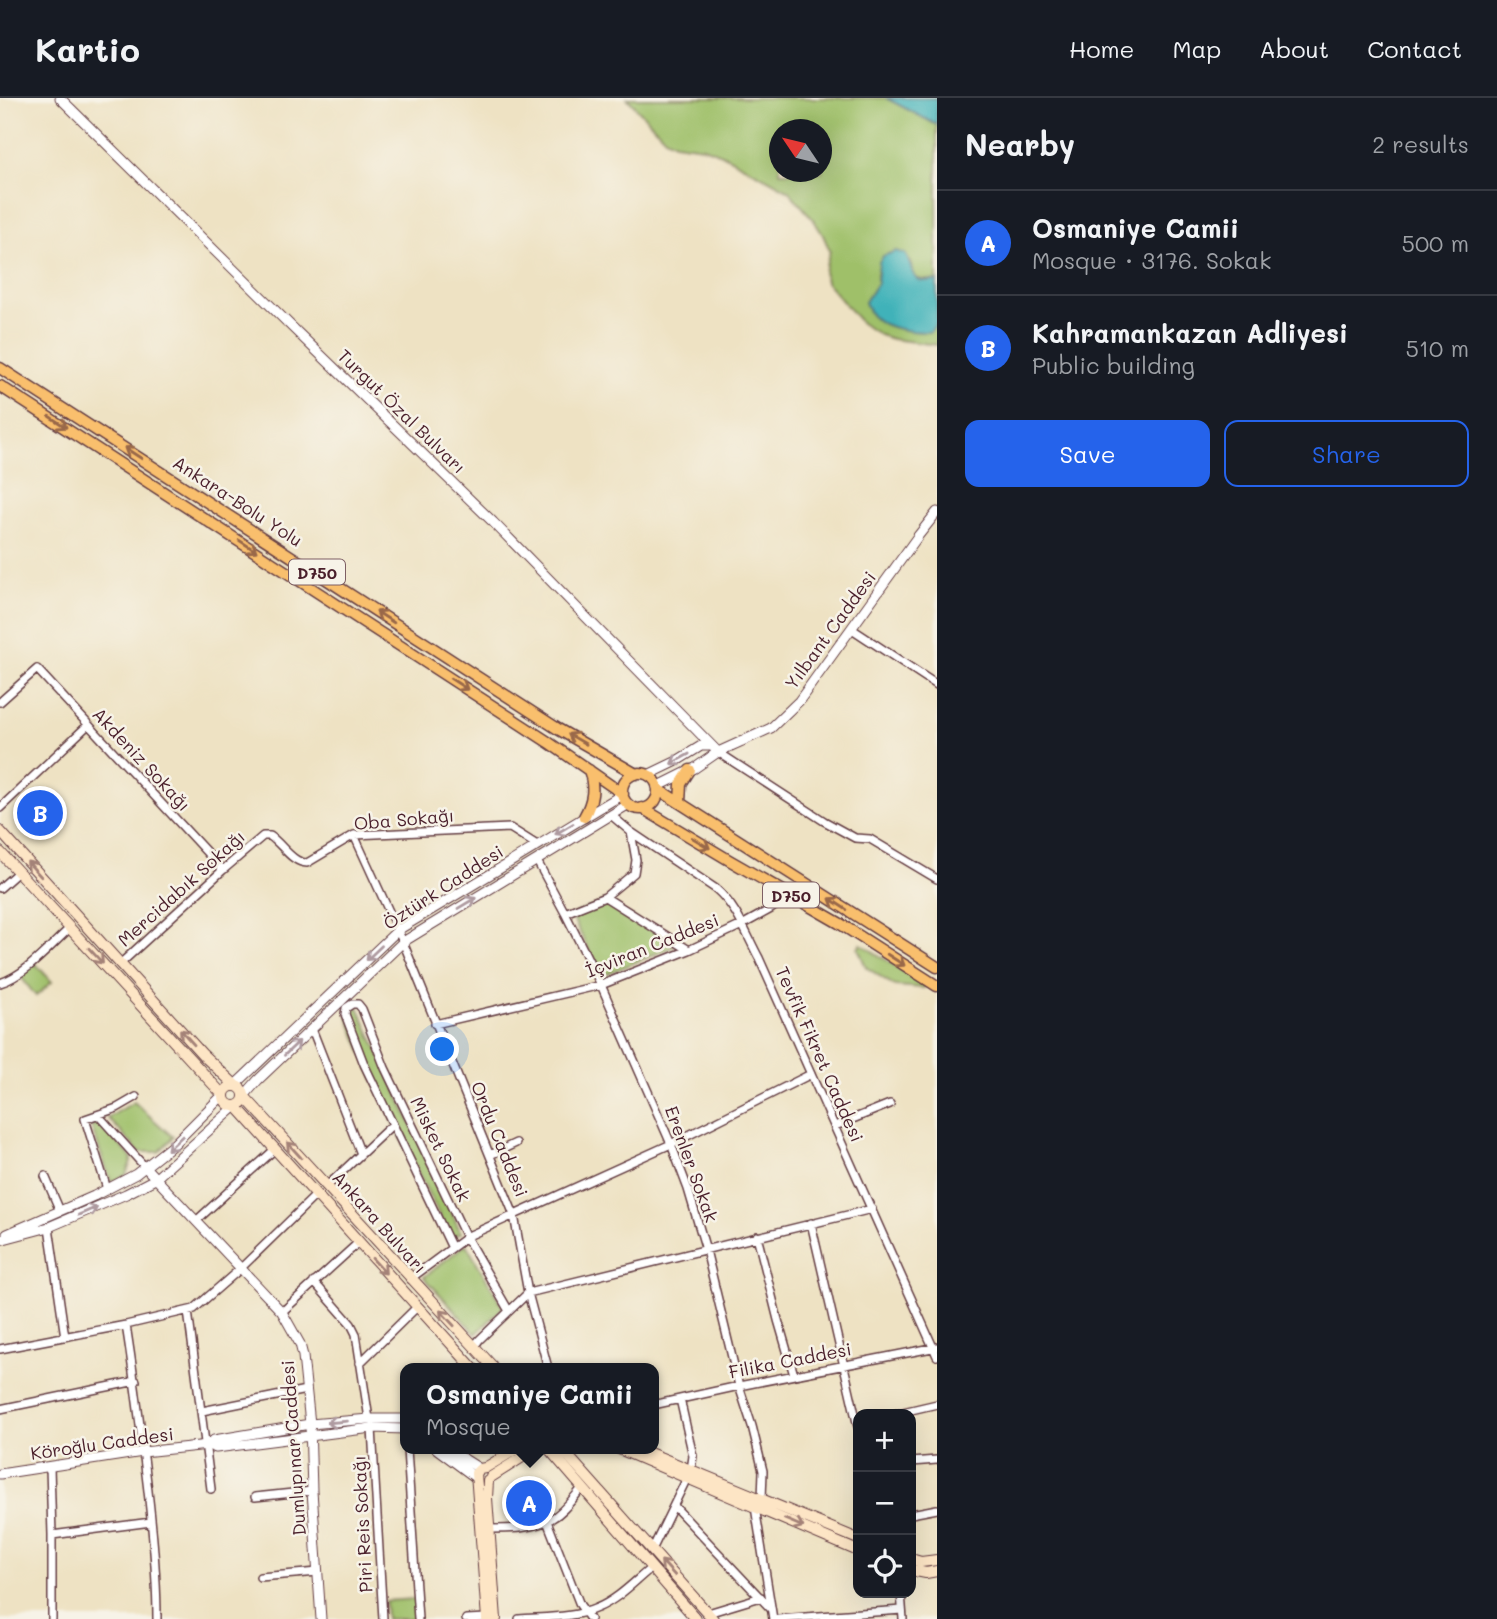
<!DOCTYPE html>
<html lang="en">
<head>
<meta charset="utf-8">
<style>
  :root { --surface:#171b24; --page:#20242c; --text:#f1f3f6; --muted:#9ea1a6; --line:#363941; --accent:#2563eb }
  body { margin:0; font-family:Mali,sans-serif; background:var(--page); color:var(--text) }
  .controls { position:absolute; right:21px; bottom:21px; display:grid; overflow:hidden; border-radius:14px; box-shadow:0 7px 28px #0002 }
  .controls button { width:63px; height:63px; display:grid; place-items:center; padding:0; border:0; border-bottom:2px solid var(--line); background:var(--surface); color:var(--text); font:35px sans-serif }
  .compass { position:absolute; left:769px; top:21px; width:63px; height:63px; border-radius:50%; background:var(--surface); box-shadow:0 7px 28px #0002; rotate:305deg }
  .you { position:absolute; left:443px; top:952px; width:24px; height:24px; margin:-18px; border:5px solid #fff; border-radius:50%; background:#1a73e8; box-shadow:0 0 0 10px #1a73e833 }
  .badge { display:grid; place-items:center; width:46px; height:46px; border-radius:50%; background:var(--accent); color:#fff; font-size:23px; font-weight:700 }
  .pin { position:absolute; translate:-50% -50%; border:4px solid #fff; box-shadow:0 2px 7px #0006 }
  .popup { position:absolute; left:400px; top:1265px; width:259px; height:91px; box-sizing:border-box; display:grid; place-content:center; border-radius:14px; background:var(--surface); filter:drop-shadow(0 2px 5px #0005); font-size:23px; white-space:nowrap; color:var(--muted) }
  .popup b { font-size:26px; color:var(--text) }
  .popup::after { content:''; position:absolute; left:50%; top:100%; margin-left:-14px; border:14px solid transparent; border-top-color:var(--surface) }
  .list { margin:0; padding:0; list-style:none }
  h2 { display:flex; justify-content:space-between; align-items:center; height:91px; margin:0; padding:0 28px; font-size:30px }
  h2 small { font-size:23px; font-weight:400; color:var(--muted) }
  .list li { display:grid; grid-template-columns:46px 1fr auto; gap:21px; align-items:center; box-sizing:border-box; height:105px; padding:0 28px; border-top:2px solid var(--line) }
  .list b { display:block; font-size:26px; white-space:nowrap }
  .list p { margin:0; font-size:23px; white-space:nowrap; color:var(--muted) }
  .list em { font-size:23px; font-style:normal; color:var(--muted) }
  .actions { display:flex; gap:14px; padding:21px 28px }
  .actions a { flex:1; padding:16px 0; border:2px solid var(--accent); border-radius:14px; text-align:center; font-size:24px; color:var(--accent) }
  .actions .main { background:var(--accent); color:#fff }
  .icon { flex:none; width:38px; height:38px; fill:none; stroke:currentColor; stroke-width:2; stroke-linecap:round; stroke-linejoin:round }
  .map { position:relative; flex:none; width:937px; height:1521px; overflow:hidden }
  header { display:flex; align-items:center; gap:42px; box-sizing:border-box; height:98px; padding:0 35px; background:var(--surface); border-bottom:2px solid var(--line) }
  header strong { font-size:33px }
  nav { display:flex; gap:38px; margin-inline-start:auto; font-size:24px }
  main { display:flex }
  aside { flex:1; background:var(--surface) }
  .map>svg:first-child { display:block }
  .green { fill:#9fc069; stroke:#74704a; stroke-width:2; fill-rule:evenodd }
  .water { fill:#41b2b9; stroke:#466872; stroke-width:2 }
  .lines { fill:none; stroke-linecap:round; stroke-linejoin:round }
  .minor-casing { stroke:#633c42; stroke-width:10 }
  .tertiary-casing { stroke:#633c42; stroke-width:11 }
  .secondary-casing { stroke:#633c42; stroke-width:12 }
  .trunk-casing { stroke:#633c42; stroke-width:13 }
  .minor { stroke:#fff; stroke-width:7 }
  .tertiary { stroke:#fff; stroke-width:9 }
  .secondary { stroke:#fde5c5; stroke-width:10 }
  .trunk { stroke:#f9bf6d; stroke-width:10 }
  .oneway { stroke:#996749 }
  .oneway2 { stroke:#ae9aa0 }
  .oneway3 { stroke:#a48278 }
  .labels { text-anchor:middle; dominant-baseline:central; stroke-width:5; stroke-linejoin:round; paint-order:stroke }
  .shield { fill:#f7f3e8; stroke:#7e5f64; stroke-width:2 }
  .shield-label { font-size:16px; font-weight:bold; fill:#4a1f2b }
  .street-label { font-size:18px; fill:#4a1f2b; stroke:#f7f3e8 }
</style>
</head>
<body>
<header>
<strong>Kartio</strong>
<nav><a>Home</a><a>Map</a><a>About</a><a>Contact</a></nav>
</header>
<main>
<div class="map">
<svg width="937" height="1521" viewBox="0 0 937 1521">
  <rect width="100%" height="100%" fill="#f7f3e8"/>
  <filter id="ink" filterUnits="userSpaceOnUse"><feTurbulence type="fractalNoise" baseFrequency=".0143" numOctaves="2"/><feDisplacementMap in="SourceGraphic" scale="14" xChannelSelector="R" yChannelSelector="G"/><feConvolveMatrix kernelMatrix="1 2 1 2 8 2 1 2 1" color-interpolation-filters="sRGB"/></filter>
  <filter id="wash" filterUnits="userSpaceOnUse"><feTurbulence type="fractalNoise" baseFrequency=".00686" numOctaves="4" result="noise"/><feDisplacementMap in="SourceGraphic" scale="28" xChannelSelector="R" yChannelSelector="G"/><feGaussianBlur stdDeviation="1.57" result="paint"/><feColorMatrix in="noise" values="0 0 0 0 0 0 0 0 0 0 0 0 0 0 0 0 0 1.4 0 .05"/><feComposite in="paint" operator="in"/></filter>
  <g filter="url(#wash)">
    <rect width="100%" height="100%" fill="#eee2c3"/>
    <path class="green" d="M627,0H886L937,27V183C919,180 913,186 911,164L896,153L883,158L877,175V185L865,204C867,209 869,215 873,219C886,231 913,234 930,234L937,224V247L892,241L880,237L861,225L826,184L824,174L830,153L823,137L813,121L788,92L722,56L703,49L675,45L665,40ZM780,32H822V74H780Z
      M603,804H609L675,848L602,878L571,817Z
      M861,846L925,887L924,890L895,888L866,869L858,850Z
      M35,865L52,884L36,898L20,878Z
      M350,909H358L461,1135L452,1139H450C414,1066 376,993 347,916Z
      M134,1004L173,1039L159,1054H139L108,1020Z
      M91,1024L93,1027L99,1025L132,1060L126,1077L111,1084L90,1025Z
      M466,1146L503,1209L476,1236L424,1179Z
      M415,1501L416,1521H386L385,1503Z"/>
    <path class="water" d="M886,0H937V27Z
      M896,153L905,156C911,163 911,179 919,182C923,184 932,182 937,183V224L930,234C913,234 886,231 873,219C869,215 867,209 865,204L877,185L879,164L883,158Z"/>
  </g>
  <g filter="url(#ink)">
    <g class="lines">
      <g class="minor-casing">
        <path id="minor" d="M852,531L937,587
          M0,604L37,571L223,772
          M718,654L824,723L855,740L870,741L937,781
          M0,710L88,627
          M611,717L631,734L716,791C737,809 746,836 759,860L937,1258
          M354,737L403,844L514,1117L528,1195L548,1270
          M537,763L565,815L601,887L671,1046L688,1091L706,1152L739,1288L752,1328L763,1373L762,1400
          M0,790L18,774
          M605,799L689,852
          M565,815L605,799L634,775L636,762L631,734
          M120,866L223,772L263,738H270C282,746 292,765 307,765L354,737L510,730L537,747
          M0,885C26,877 50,848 70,830
          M435,926L601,887L689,852L742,827L771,811L790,797
          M312,931L361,1056
          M99,1018L145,1069
          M835,1028L890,1006
          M490,1057L516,1045
          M45,1078L60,1113
          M327,1088L393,1026
          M107,1091L85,1021L117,1010L136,999
          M196,1123L274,1052
          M811,1125L858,1329
          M49,1129L65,1239
          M757,1138L778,1222L794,1277
          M452,1150L364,966L345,916L346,910L352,906H358L362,911L385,970L466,1139L509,1213
          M410,1181L468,1138L671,1046L811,976
          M314,1184L351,1226L356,1236L369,1321
          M188,1213L211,1391
          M282,1214L358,1145
          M126,1227C134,1277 140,1326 146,1376C152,1425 157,1472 157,1521
          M474,1249L479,1242L528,1195L872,1111
          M0,1251L126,1227L194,1211L240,1171L315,1098
          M360,1265L417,1209
          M680,1301L693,1358L691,1372
          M653,1307L739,1288L937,1249
          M0,1311L136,1283
          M202,1313L306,1292
          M894,1316L937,1306
          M372,1330L383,1521
          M407,1351L418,1521
          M911,1364L937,1362
          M50,1369L52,1437V1521
          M255,1399L312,1393
          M674,1408L771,1511
          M755,1409L773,1521
          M911,1416L937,1411
          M547,1423L580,1507L590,1521
          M490,1431C510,1431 533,1431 551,1421C564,1414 573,1400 583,1389
          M52,1437L151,1424
          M652,1452L687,1380
          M260,1479L318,1474
          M901,1495L903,1521
          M708,1515L761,1499
          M466,1521L487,1520
          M519,1521C543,1519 575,1520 597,1510C617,1502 634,1484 651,1470
          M778,1521L902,1512"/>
      </g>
      <g class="tertiary-casing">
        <path id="tertiary" d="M60,0L293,230L493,424L718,654
          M648,677L675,664L701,648H712
          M657,689L695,670L718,654L771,630L799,603L918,438L937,414
          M235,987L398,832L623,696
          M244,998L258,982L403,844L629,706
          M145,1069L282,1214L300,1246L303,1258L310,1326L312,1393L321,1521
          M7,1136L94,1098L136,1076L174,1046L223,997
          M0,1142L49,1129L126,1096L155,1081L236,1008
          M208,1347L214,1342L310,1326L369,1321H405
          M437,1351L476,1380
          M450,1351L461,1359L480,1371
          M0,1376L143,1354L208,1347L216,1350L372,1330L405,1331"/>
      </g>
      <g class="secondary-casing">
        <path id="secondary" d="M0,733L203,957L235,987
          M0,754L223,997
          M224 998a10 10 0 1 1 20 0a10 10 0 1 1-20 0Z
          M244,998L494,1270
          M236,1008L473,1270
          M549,1351L696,1521
          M562,1351L713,1521
          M619,1351L858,1453
          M640,1351L858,1441
          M491,1379L535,1351
          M488,1383L487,1400L496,1521
          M911,1461L921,1464L937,1462
          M911,1472L926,1475L937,1473
          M487,1521L476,1375L480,1371L485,1370L516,1351"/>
      </g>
      <g class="trunk-casing">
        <path id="trunk" d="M0,270L558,631L636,676
          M0,288L548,644L623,696
          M622 693a18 18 0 1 1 36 0a18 18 0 1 1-36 0Z
          M658,691L937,869
          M680,705L681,686L690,672
          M642,710L729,762L839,825L937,888
          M584,719C593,703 595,690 589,672"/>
      </g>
      <use href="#minor" class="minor"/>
      <use href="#tertiary" class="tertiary"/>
      <use href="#secondary" class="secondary"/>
      <use href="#trunk" class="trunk"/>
    </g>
    <defs><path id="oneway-shaft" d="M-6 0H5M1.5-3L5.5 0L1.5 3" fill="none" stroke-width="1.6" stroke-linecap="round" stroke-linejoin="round" transform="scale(1.75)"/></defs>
    <g class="oneway">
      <use href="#oneway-shaft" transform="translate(58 324) rotate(33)"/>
      <use href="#oneway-shaft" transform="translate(133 355) rotate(-147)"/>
      <use href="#oneway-shaft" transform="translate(248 448) rotate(33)"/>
      <use href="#oneway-shaft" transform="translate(385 519) rotate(-147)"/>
      <use href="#oneway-shaft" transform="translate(459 586) rotate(33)"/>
      <use href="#oneway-shaft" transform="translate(577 641) rotate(-150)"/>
      <use href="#oneway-shaft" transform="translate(701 745) rotate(31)"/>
      <use href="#oneway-shaft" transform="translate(838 806) rotate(-147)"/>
      <use href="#oneway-shaft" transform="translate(896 862) rotate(33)"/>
    </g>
    <g class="oneway2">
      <use href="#oneway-shaft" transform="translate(680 661) rotate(151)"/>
      <use href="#oneway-shaft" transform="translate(564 731) rotate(149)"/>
      <use href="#oneway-shaft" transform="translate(467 805) rotate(-31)"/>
      <use href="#oneway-shaft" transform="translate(374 855) rotate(136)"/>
      <use href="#oneway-shaft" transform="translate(292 950) rotate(-44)"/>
      <use href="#oneway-shaft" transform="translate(175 1045) rotate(137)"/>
      <use href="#oneway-shaft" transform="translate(88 1113) rotate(-23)"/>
      <use href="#oneway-shaft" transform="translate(337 1324) rotate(175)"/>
    </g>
    <g class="oneway3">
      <use href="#oneway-shaft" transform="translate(34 771) rotate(-132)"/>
      <use href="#oneway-shaft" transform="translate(96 858) rotate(47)"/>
      <use href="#oneway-shaft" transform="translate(187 939) rotate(-132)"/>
      <use href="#oneway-shaft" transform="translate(294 1052) rotate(-132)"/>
      <use href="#oneway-shaft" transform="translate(379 1168) rotate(48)"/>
      <use href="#oneway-shaft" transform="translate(447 1220) rotate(-133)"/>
      <use href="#oneway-shaft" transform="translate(794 1425) rotate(23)"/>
      <use href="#oneway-shaft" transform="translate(668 1470) rotate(-132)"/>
    </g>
  </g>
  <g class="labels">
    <g class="shield">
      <rect x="289" y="461.5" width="56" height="25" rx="5"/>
      <rect x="763" y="784.5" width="56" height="25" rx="5"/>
    </g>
    <g class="shield-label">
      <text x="317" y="474">D750</text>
      <text x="791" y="797">D750</text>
    </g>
    <g class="street-label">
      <text transform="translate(402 313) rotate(44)">Turgut Özal Bulvarı</text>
      <text transform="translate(238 403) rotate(33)">Ankara-Bolu Yolu</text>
      <text transform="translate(830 532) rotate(-54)">Yılbant Caddesi</text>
      <text transform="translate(142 661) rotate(47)">Akdeniz Sokağı</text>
      <text transform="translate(404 721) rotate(-5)">Oba Sokağı</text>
      <text transform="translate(443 789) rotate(-33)">Öztürk Caddesi</text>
      <text transform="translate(181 790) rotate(-42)">Mercidabık Sokağı</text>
      <text transform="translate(652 847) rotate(-22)">İçviran Caddesi</text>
      <text transform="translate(820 956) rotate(66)">Tevfik Fikret Caddesi</text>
      <text transform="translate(500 1041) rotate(68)">Ordu Caddesi</text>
      <text transform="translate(441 1051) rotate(64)">Misket Sokak</text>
      <text transform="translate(692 1066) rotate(70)">Erenler Sokak</text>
      <text transform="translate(380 1124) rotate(48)">Ankara Bulvarı</text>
      <text transform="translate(790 1262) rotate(-11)">Filika Caddesi</text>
      <text transform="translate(102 1345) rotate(-8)">Köroğlu Caddesi</text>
      <text transform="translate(293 1350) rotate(-94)">Dumlupınar Caddesi</text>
      <text transform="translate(362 1426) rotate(-93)">Piri Reis Sokağı</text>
    </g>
  </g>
</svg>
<div class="controls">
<button>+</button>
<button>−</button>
<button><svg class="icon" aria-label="locate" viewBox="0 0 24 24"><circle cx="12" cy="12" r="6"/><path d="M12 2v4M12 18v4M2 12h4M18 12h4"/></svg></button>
</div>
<svg class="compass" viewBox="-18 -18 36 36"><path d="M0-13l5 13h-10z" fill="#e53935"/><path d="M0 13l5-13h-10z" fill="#9ea1a6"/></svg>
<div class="you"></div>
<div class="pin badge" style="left:529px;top:1405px">A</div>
<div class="popup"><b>Osmaniye Camii</b>Mosque</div>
<div class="pin badge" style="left:40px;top:715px">B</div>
</div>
<aside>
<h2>Nearby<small>2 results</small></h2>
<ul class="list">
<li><span class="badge">A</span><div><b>Osmaniye Camii</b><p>Mosque · 3176. Sokak</p></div><em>500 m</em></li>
<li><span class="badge">B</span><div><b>Kahramankazan Adliyesi</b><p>Public building</p></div><em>510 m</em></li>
</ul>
<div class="actions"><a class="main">Save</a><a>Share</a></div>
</aside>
</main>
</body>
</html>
